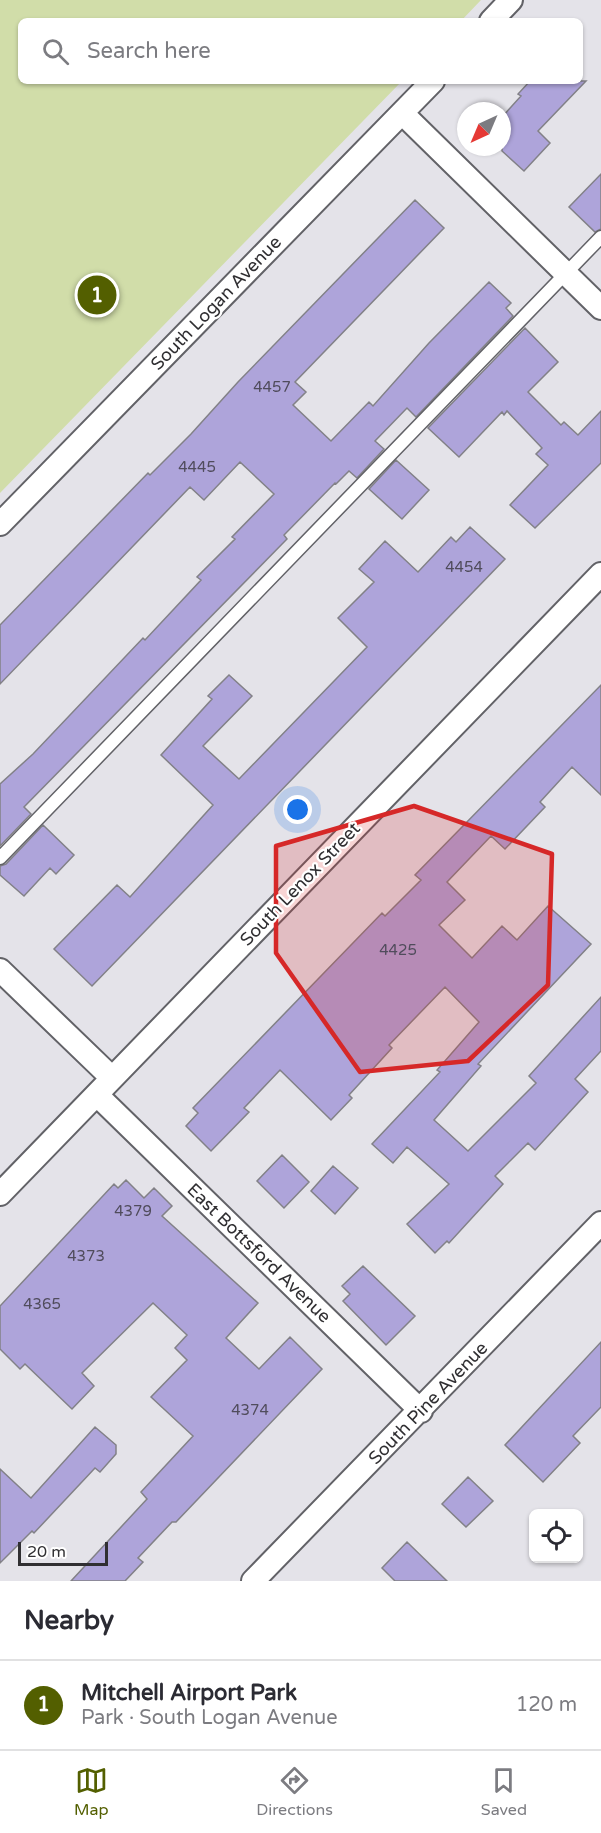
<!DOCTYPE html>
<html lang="en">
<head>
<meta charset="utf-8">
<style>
  :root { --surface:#fff; --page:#f7f7f7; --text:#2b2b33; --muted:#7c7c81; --line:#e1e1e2; --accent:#535f00 }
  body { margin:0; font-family:"Varela Round",sans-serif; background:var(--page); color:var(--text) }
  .controls { position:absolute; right:18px; bottom:18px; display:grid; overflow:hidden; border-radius:9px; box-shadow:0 2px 4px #0004 }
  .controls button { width:54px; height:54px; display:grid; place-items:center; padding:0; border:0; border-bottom:2px solid var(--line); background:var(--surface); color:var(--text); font:30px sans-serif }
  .compass { position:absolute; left:457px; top:102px; width:54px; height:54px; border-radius:50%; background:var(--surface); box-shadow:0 2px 4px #0004; rotate:224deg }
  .scale { position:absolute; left:18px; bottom:15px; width:90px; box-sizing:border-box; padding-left:6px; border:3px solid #302f32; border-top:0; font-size:16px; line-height:21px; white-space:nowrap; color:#302f32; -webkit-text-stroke:4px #fff; paint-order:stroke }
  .you { position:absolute; left:298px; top:810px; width:21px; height:21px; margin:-15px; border:4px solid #fff; border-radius:50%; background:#1a73e8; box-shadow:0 0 0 9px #1a73e833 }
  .badge { display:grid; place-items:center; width:39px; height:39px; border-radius:50%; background:var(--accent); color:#fff; font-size:20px; font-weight:700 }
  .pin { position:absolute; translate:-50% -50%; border:3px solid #fff; box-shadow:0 2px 6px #0006 }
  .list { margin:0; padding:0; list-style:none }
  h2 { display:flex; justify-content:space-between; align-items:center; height:78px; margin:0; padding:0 24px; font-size:26px }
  h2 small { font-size:20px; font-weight:400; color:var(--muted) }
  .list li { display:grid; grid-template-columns:39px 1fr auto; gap:18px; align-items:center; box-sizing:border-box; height:90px; padding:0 24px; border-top:2px solid var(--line) }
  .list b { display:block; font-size:22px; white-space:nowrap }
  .list p { margin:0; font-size:20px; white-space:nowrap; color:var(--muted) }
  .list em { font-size:20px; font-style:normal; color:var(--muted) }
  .icon { flex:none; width:33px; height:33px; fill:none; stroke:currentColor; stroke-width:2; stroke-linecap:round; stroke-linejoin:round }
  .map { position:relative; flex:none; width:601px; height:1581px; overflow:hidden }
  .search { position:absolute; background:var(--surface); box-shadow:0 2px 4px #0004; left:18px; right:18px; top:18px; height:66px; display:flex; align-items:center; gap:15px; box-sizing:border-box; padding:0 21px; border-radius:9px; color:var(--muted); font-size:22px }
  .sheet { height:168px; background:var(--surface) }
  nav { display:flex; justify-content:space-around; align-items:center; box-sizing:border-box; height:84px; border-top:2px solid var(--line); background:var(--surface); font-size:16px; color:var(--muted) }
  nav a { display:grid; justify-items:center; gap:3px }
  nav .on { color:var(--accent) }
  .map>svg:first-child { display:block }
  .green { fill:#d1dda9 }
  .building { fill:#aea4da; stroke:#828187; stroke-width:1.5 }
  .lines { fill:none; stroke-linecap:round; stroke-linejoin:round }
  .lane-casing { stroke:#626267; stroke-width:15 }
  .street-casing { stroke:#626267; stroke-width:26 }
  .lane { stroke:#fff; stroke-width:12 }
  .street { stroke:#fff; stroke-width:22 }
  .marked { fill:#d62828; fill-opacity:0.2; stroke:#d62828; stroke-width:4.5; stroke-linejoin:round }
  .labels { text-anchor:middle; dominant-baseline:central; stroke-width:4.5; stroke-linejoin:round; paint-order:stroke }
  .number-label { font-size:15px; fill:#504c5c }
  .street-label { font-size:18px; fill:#302f32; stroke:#fff }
</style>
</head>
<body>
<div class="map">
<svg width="601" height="1581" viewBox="0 0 601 1581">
  <rect width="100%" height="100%" fill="#e4e3e9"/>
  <path class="green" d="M0,0H481L461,21H21V81H402L0,493Z"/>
  <path class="building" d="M530,81H586L538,131L550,143L524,171L502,151V117L521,96L518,94Z
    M601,174V229L595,232L569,207Z
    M415,200L444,228L295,382L306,392L293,405L331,441L369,402L373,406L429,343L489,282L511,303L506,308L513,316L416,417L407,408L375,441L384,449L357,478L349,471L336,484L335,483L284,535L287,539L24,807L31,814L0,846V784L33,754L143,638L145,640L201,580L197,577L235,539L232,537L274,494L240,462L204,500L190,487L0,684V625L148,473L150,475L191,434L238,382Z
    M525,328L558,362L528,392L561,425L564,422L578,435L601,411V463L535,528L510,505L548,465L536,454L542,448L507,411L504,415L502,412L459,457L428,428Z
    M396,460L429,490L402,519L369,489Z
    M470,527L505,559L92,986L54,949L117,885L130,897L213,805L161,755L212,699L208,696L229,675L252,696L203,746L239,779L367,647L338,618L374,582L359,569L385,541L418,572L451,537L456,542Z
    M601,685V795L572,767L540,802L545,807L505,849L491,836L447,882L465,900L439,925L472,958L502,926L517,940L548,906L591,944L478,1064L481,1066L434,1120L468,1151L536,1083L529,1076L601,997V1051L575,1079L588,1092L535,1150L528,1143L495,1176L503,1184L449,1243L447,1241L435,1253L407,1224L449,1184L407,1147L393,1163L372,1144L440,1072L437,1070L479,1022L445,987L389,1045L392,1048L349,1095L352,1098L331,1120L280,1070L244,1108L249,1112L211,1151L186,1126L198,1113L193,1108L382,913L385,916L421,880L415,875Z
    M43,825L74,855L56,874L50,868L24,896L0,875V866L6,864Z
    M282,1155L309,1182L284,1208L257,1181Z
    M333,1166L358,1188L335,1214L311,1191Z
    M126,1180L144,1198L154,1188L172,1206L162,1216L258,1303L226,1338L259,1369L290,1337L322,1369L176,1522H172L138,1558L143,1562L125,1581H71L147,1499L141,1492L193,1436L151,1397L187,1360L175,1348L187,1335L153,1303L82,1373L94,1386L72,1409L25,1364L20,1369L0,1349V1306L114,1184L118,1188Z
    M363,1266L415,1316L386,1345L343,1301L350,1294L342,1286Z
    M601,1342V1407L573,1436L580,1443L543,1482L505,1445Z
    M95,1427L116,1445V1454L100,1472L95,1468L34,1533L32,1531L0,1563V1469L31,1498Z
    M468,1477L493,1501L466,1527L442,1504Z
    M407,1542L447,1581H395L382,1568Z"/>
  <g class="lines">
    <g class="lane-casing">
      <path id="lane" d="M0,858L601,237"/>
    </g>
    <g class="street-casing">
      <path id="street" d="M491,21L511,0
        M402,113L601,308
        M0,524L433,81
        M0,970L112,1078
        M97,1095L421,1411
        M0,1194L601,574
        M253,1581L601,1223"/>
    </g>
    <use href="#lane" class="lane"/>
    <use href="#street" class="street"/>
  </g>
  <path class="marked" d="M414,806L552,854L548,985L468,1061L360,1072L276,953V846Z"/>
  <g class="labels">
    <g class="number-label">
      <text x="272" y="387">4457</text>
      <text x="197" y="467">4445</text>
      <text x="464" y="567">4454</text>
      <text x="398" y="950">4425</text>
      <text x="133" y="1211">4379</text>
      <text x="86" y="1256">4373</text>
      <text x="42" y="1304">4365</text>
      <text x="250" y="1410">4374</text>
    </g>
    <g class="street-label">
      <text transform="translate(216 303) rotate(-46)">South Logan Avenue</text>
      <text transform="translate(300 884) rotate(-46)">South Lenox Street</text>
      <text transform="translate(259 1253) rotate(44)">East Bottsford Avenue</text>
      <text transform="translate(428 1403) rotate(-46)">South Pine Avenue</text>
    </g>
  </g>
</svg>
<div class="controls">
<button><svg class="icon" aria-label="locate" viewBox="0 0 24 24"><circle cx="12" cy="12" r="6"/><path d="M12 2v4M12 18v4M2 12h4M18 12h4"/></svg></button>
</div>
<svg class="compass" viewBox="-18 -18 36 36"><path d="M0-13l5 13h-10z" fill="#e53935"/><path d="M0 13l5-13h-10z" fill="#7c7c81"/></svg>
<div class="scale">20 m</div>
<div class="you"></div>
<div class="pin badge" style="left:97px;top:295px">1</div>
<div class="search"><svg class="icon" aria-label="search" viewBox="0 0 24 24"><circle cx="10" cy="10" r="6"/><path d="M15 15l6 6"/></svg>Search here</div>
</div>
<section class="sheet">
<h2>Nearby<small></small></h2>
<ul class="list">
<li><span class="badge">1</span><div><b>Mitchell Airport Park</b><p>Park · South Logan Avenue</p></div><em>120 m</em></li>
</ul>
</section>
<nav>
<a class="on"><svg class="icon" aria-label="map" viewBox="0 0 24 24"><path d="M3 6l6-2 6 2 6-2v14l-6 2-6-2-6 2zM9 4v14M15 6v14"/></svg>Map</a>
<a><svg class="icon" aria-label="directions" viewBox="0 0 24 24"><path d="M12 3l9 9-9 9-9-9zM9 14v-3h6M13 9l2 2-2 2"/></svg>Directions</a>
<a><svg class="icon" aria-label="saved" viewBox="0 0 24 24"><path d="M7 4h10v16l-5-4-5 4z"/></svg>Saved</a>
</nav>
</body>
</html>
